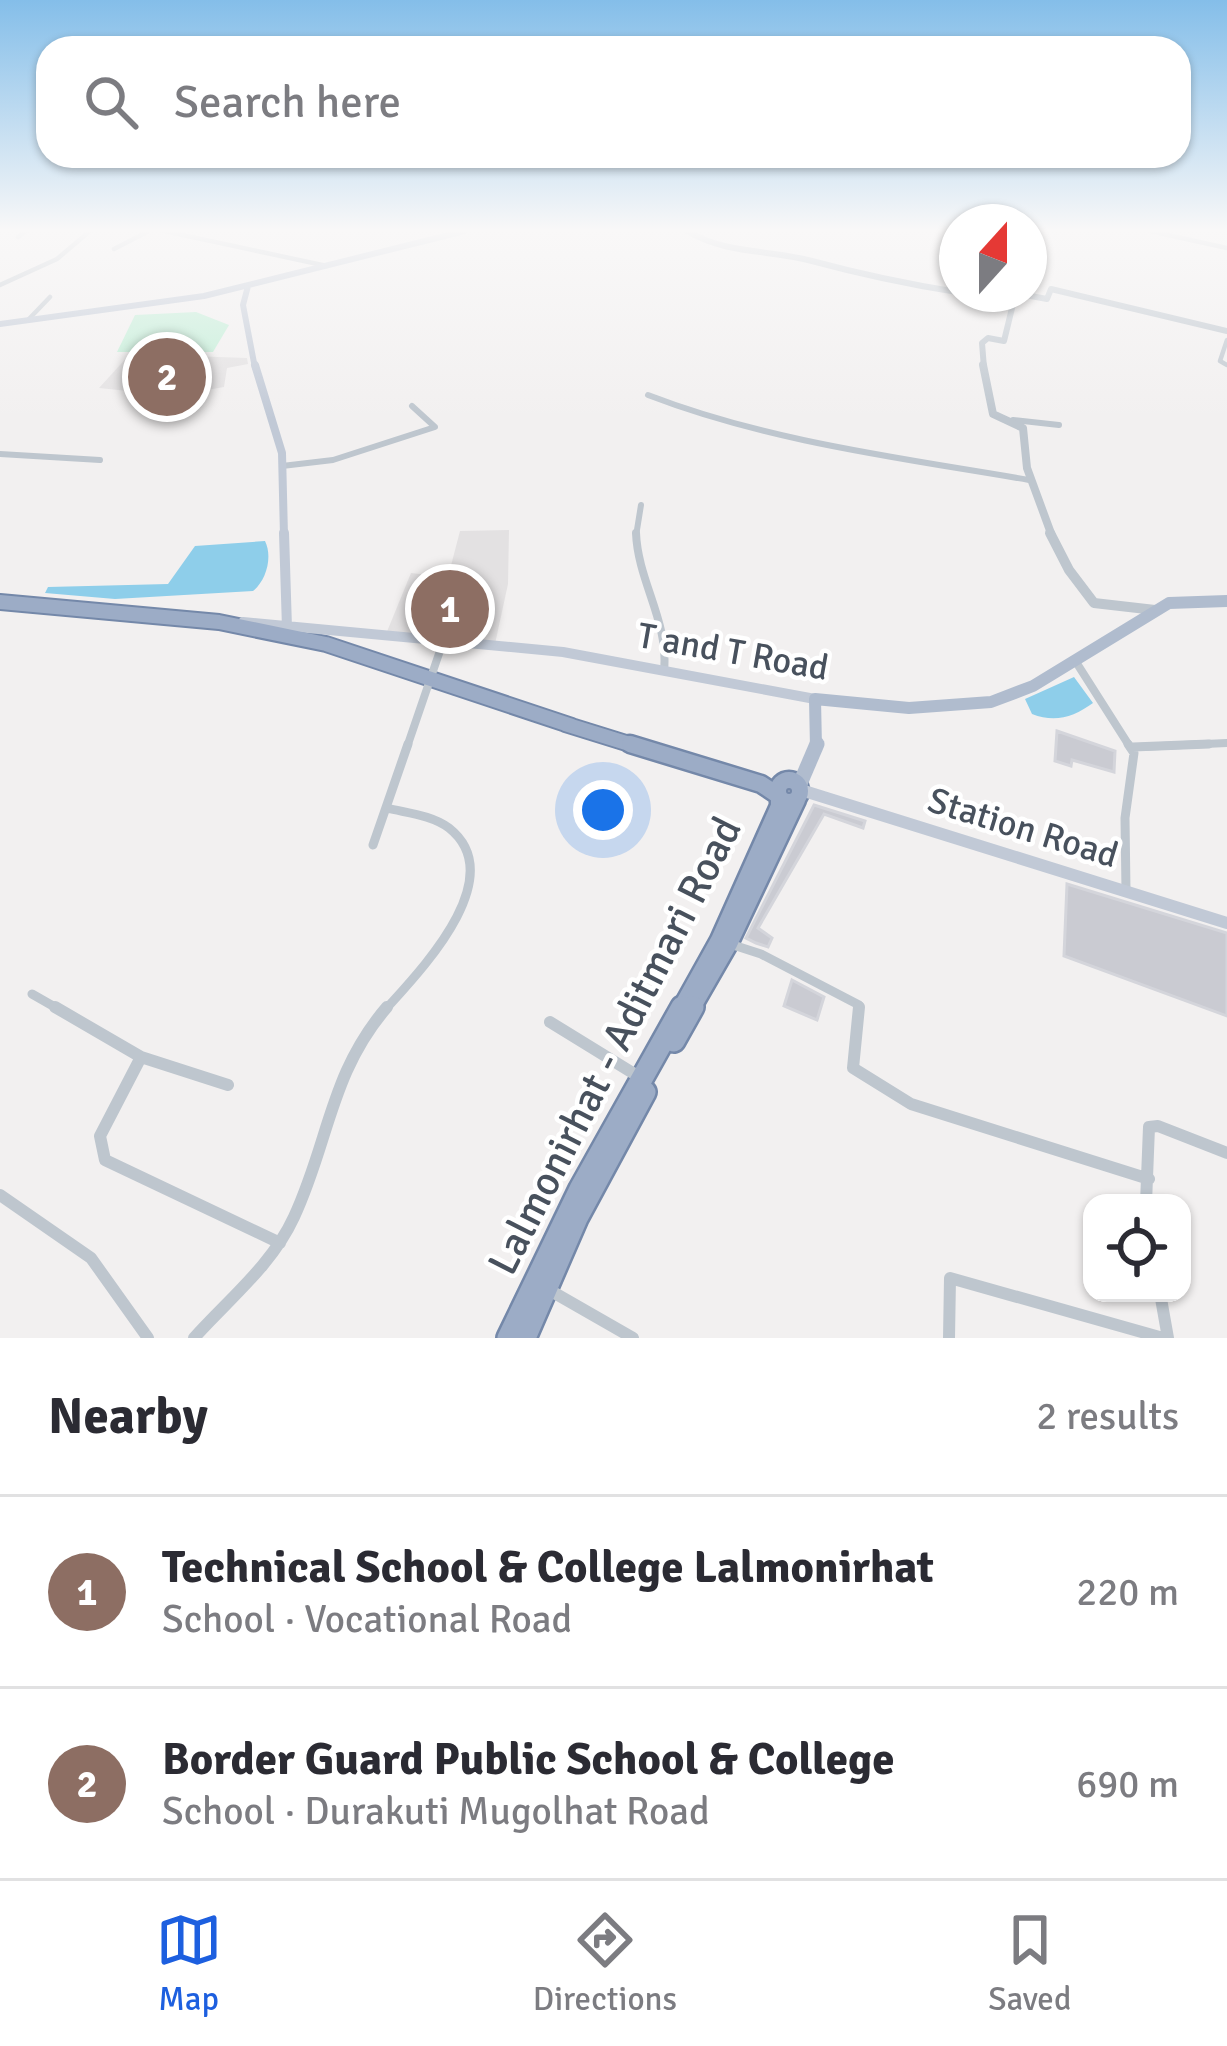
<!DOCTYPE html>
<html lang="en">
<head>
<meta charset="utf-8">
<style>
  :root { --surface:#fff; --page:#f7f7f7; --text:#2b2b33; --muted:#7c7c81; --line:#e1e1e2; --accent:#1d5fdf }
  body { margin:0; font-family:Signika,sans-serif; background:var(--page); color:var(--text) }
  .controls { position:absolute; right:36px; bottom:36px; display:grid; overflow:hidden; border-radius:24px; box-shadow:0 3px 9px #0004 }
  .controls button { width:108px; height:108px; display:grid; place-items:center; padding:0; border:0; border-bottom:3px solid var(--line); background:var(--surface); color:var(--text); font:60px sans-serif }
  .compass { position:absolute; left:939px; top:204px; width:108px; height:108px; border-radius:50%; background:var(--surface); box-shadow:0 3px 9px #0004; rotate:21deg }
  .you { position:absolute; left:603px; top:810px; width:42px; height:42px; margin:-30px; border:9px solid #fff; border-radius:50%; background:#1a73e8; box-shadow:0 0 0 18px #1a73e833 }
  .badge { display:grid; place-items:center; width:78px; height:78px; border-radius:50%; background:var(--accent); color:#fff; font-size:39px; font-weight:700 }
  .pin { position:absolute; translate:-50% -50%; border:6px solid #fff; box-shadow:0 3px 12px #0006 }
  .list { margin:0; padding:0; list-style:none }
  h2 { display:flex; justify-content:space-between; align-items:center; height:156px; margin:0; padding:0 48px; font-size:51px }
  h2 small { font-size:39px; font-weight:400; color:var(--muted) }
  .list li { display:grid; grid-template-columns:78px 1fr auto; gap:36px; align-items:center; box-sizing:border-box; height:192px; padding:0 48px; border-top:3px solid var(--line) }
  .list b { display:block; font-size:45px; white-space:nowrap }
  .list p { margin:0; font-size:39px; white-space:nowrap; color:var(--muted) }
  .list em { font-size:39px; font-style:normal; color:var(--muted) }
  .icon { flex:none; width:66px; height:66px; fill:none; stroke:currentColor; stroke-width:2; stroke-linecap:round; stroke-linejoin:round }
  .map { position:relative; flex:none; width:1227px; height:1338px; overflow:hidden }
  .search { position:absolute; background:var(--surface); box-shadow:0 3px 9px #0004; left:36px; right:36px; top:36px; height:132px; display:flex; align-items:center; gap:30px; box-sizing:border-box; padding:0 42px; border-radius:36px; color:var(--muted); font-size:45px }
  .sheet { height:540px; background:var(--surface) }
  nav { display:flex; justify-content:space-around; align-items:center; box-sizing:border-box; height:168px; border-top:3px solid var(--line); background:var(--surface); font-size:33px; color:var(--muted) }
  nav a { display:grid; justify-items:center; gap:6px }
  nav .on { color:var(--accent) }
  .map>svg:first-child { display:block }
  .education { fill:#e3e1e2 }
  .green { fill:#c0eed6 }
  .water { fill:#8eceea }
  .building { fill:#cacbd2; stroke:#d4d5db; stroke-width:3 }
  .lines { fill:none; stroke-linecap:round; stroke-linejoin:round }
  .trunk-far2-casing { stroke:#7488a9; stroke-width:18 }
  .trunk-far1-casing { stroke:#7488a9; stroke-width:21 }
  .trunk-casing { stroke:#7488a9; stroke-width:26 }
  .minor-far4 { stroke:#bec6ce; stroke-width:4.5 }
  .minor-far3 { stroke:#bec6ce; stroke-width:6 }
  .minor-far2 { stroke:#bec6ce; stroke-width:8 }
  .minor-far1 { stroke:#bec6ce; stroke-width:9 }
  .minor { stroke:#bec6ce; stroke-width:12 }
  .tertiary-far2 { stroke:#bec6ce; stroke-width:6 }
  .tertiary-far1 { stroke:#bec6ce; stroke-width:8 }
  .tertiary { stroke:#bec6ce; stroke-width:10 }
  .secondary-far3 { stroke:#c1c9d6; stroke-width:6 }
  .secondary-far2 { stroke:#c1c9d6; stroke-width:8 }
  .secondary-far1 { stroke:#c1c9d6; stroke-width:10 }
  .secondary { stroke:#c1c9d6; stroke-width:12 }
  .primary-far1 { stroke:#b0bcce; stroke-width:12 }
  .primary { stroke:#b0bcce; stroke-width:15 }
  .trunk-far2 { stroke:#9cacc6; stroke-width:14 }
  .trunk-far1 { stroke:#9cacc6; stroke-width:16 }
  .trunk { stroke:#9cacc6; stroke-width:21 }
  .labels { text-anchor:middle; dominant-baseline:central; stroke-width:9; stroke-linejoin:round; paint-order:stroke }
  .street-label { font-size:36px; fill:#48515d; stroke:#fff }
  .near-street-label { font-size:42px; fill:#48515d; stroke:#fff }
</style>
</head>
<body>
<div class="map">
<svg width="1227" height="1338" viewBox="0 0 1227 1338">
  <rect width="100%" height="100%" fill="#f2f0f0"/>
  <path class="education" d="M130,354L247,358L248,364L227,368L224,387L196,392L167,395L99,388Z
    M509,530L508,584L495,644L386,634L411,573L448,577L460,531Z"/>
  <path class="green" d="M196,312L229,325L213,352H117L135,315Z"/>
  <path class="water" d="M265,541C273,557 266,581 253,591L115,599L45,593L48,587L168,584L195,546Z
    M1074,677L1093,703C1074,717 1055,723 1032,714L1025,699Z"/>
  <path class="building" d="M1057,731L1115,751L1114,772L1072,760L1071,766L1055,761Z
    M814,805L865,821L863,828L824,814L758,928L772,938L768,947L756,943L746,938Z
    M1067,884L1227,933V1016L1064,956Z
    M792,980L824,997L817,1020L784,1006Z"/>
  <g class="lines">
    <g class="trunk-far2-casing">
      <path id="trunk-far2" d="M0,602L219,622L326,644L572,726
        M565,724L639,747"/>
    </g>
    <g class="trunk-far1-casing">
      <path id="trunk-far1" d="M630,744L761,784L779,796V806L719,940L680,1010
        M778 791a11 11 0 1 1 22 0a11 11 0 1 1-22 0Z
        M691,1010L729,944L797,800"/>
    </g>
    <g class="trunk-casing">
      <path id="trunk" d="M674,1041L693,1007
        M508,1338L580,1189L682,1007
        M525,1338L577,1218L645,1092"/>
    </g>
    <path class="minor-far4" d="M164,231L327,266
      M1150,231L1227,248
      M18,237L25,231
      M114,249L147,232
      M0,285L57,259L90,231
      M28,320L50,297
      M1227,340L1220,361L1227,365"/>
    <path class="minor-far3" d="M648,395C770,442 901,458 1029,480
      M1013,420L1059,425
      M0,454L100,460
      M282,466L333,460L435,427L412,406
      M636,536L641,505"/>
    <path class="minor-far2" d="M636,533C638,582 669,621 664,671
      M1076,662L1130,747
      M407,747L444,639
      M1139,747L1227,743"/>
    <path class="minor-far1" d="M1133,747L1209,744
      M373,845L408,744
      M1126,891L1125,818L1134,753L1128,744
      M730,944L761,954L859,1005V1010
      M32,994L60,1010
      M385,1010C418,973 512,878 449,828C432,815 407,813 387,808"/>
    <path class="minor" d="M55,1007L141,1057L100,1136L105,1160L280,1243
      M859,1007L853,1068L911,1104L1149,1179
      M550,1022L641,1078
      M141,1057L228,1085
      M0,1195L91,1258L148,1338
      M1146,1203L1149,1127L1158,1126L1227,1153
      M551,1291L633,1338
      M1160,1293L1168,1338
      M194,1338C229,1299 272,1265 294,1217C329,1142 330,1073 387,1007
      M949,1338L950,1278L1163,1338"/>
    <path class="tertiary-far2" d="M687,231C728,255 768,249 812,261C860,274 907,284 957,292
      M952,231L945,258L957,270
      M963,294L1013,304L1004,341L988,338L982,343L984,368
      M1020,294L1047,299L1051,289L1227,331"/>
    <path class="tertiary-far1" d="M983,365L993,414L1023,428L1027,468L1052,536"/>
    <path class="tertiary" d="M1050,533L1069,570L1094,603L1155,610"/>
    <path class="secondary-far3" d="M248,286L243,305L255,368
      M0,324L204,296L465,231"/>
    <path class="secondary-far2" d="M255,365L282,453L284,536"/>
    <path class="secondary-far1" d="M284,533L287,628
      M243,622L563,652L815,699"/>
    <path class="secondary" d="M801,790L1227,923"/>
    <path class="primary-far1" d="M816,747L815,699L909,708L991,702L1033,686L1169,603L1227,601"/>
    <path class="primary" d="M799,786L817,744"/>
    <use href="#trunk-far2" class="trunk-far2"/>
    <use href="#trunk-far1" class="trunk-far1"/>
    <use href="#trunk" class="trunk"/>
  </g>
  <linearGradient id="sky" x2="0" y2="1"><stop stop-color="#84bee9"/><stop offset="0.55" stop-color="#f9f8f8"/><stop offset="1" stop-color="#f9f8f8" stop-opacity="0"/></linearGradient>
  <rect width="1227" height="419" fill="url(#sky)"/>
  <g class="labels">
    <g class="street-label">
      <text transform="translate(733 652) rotate(10)">T and T Road</text>
      <text transform="translate(1023 828) rotate(17)">Station Road</text>
    </g>
    <g class="near-street-label">
      <text transform="translate(615 1046) rotate(-63)">Lalmonirhat - Aditmari Road</text>
    </g>
  </g>
</svg>
<div class="controls">
<button><svg class="icon" aria-label="locate" viewBox="0 0 24 24"><circle cx="12" cy="12" r="6"/><path d="M12 2v4M12 18v4M2 12h4M18 12h4"/></svg></button>
</div>
<svg class="compass" viewBox="-18 -18 36 36"><path d="M0-13l5 13h-10z" fill="#e53935"/><path d="M0 13l5-13h-10z" fill="#7c7c81"/></svg>
<div class="you"></div>
<div class="pin badge" style="left:450px;top:609px;background:#8d6e63">1</div>
<div class="pin badge" style="left:167px;top:377px;background:#8d6e63">2</div>
<div class="search"><svg class="icon" aria-label="search" viewBox="0 0 24 24"><circle cx="10" cy="10" r="6"/><path d="M15 15l6 6"/></svg>Search here</div>
</div>
<section class="sheet">
<h2>Nearby<small>2 results</small></h2>
<ul class="list">
<li><span class="badge" style="background:#8d6e63">1</span><div><b>Technical School &amp; College Lalmonirhat</b><p>School · Vocational Road</p></div><em>220 m</em></li>
<li><span class="badge" style="background:#8d6e63">2</span><div><b>Border Guard Public School &amp; College</b><p>School · Durakuti Mugolhat Road</p></div><em>690 m</em></li>
</ul>
</section>
<nav>
<a class="on"><svg class="icon" aria-label="map" viewBox="0 0 24 24"><path d="M3 6l6-2 6 2 6-2v14l-6 2-6-2-6 2zM9 4v14M15 6v14"/></svg>Map</a>
<a><svg class="icon" aria-label="directions" viewBox="0 0 24 24"><path d="M12 3l9 9-9 9-9-9zM9 14v-3h6M13 9l2 2-2 2"/></svg>Directions</a>
<a><svg class="icon" aria-label="saved" viewBox="0 0 24 24"><path d="M7 4h10v16l-5-4-5 4z"/></svg>Saved</a>
</nav>
</body>
</html>
